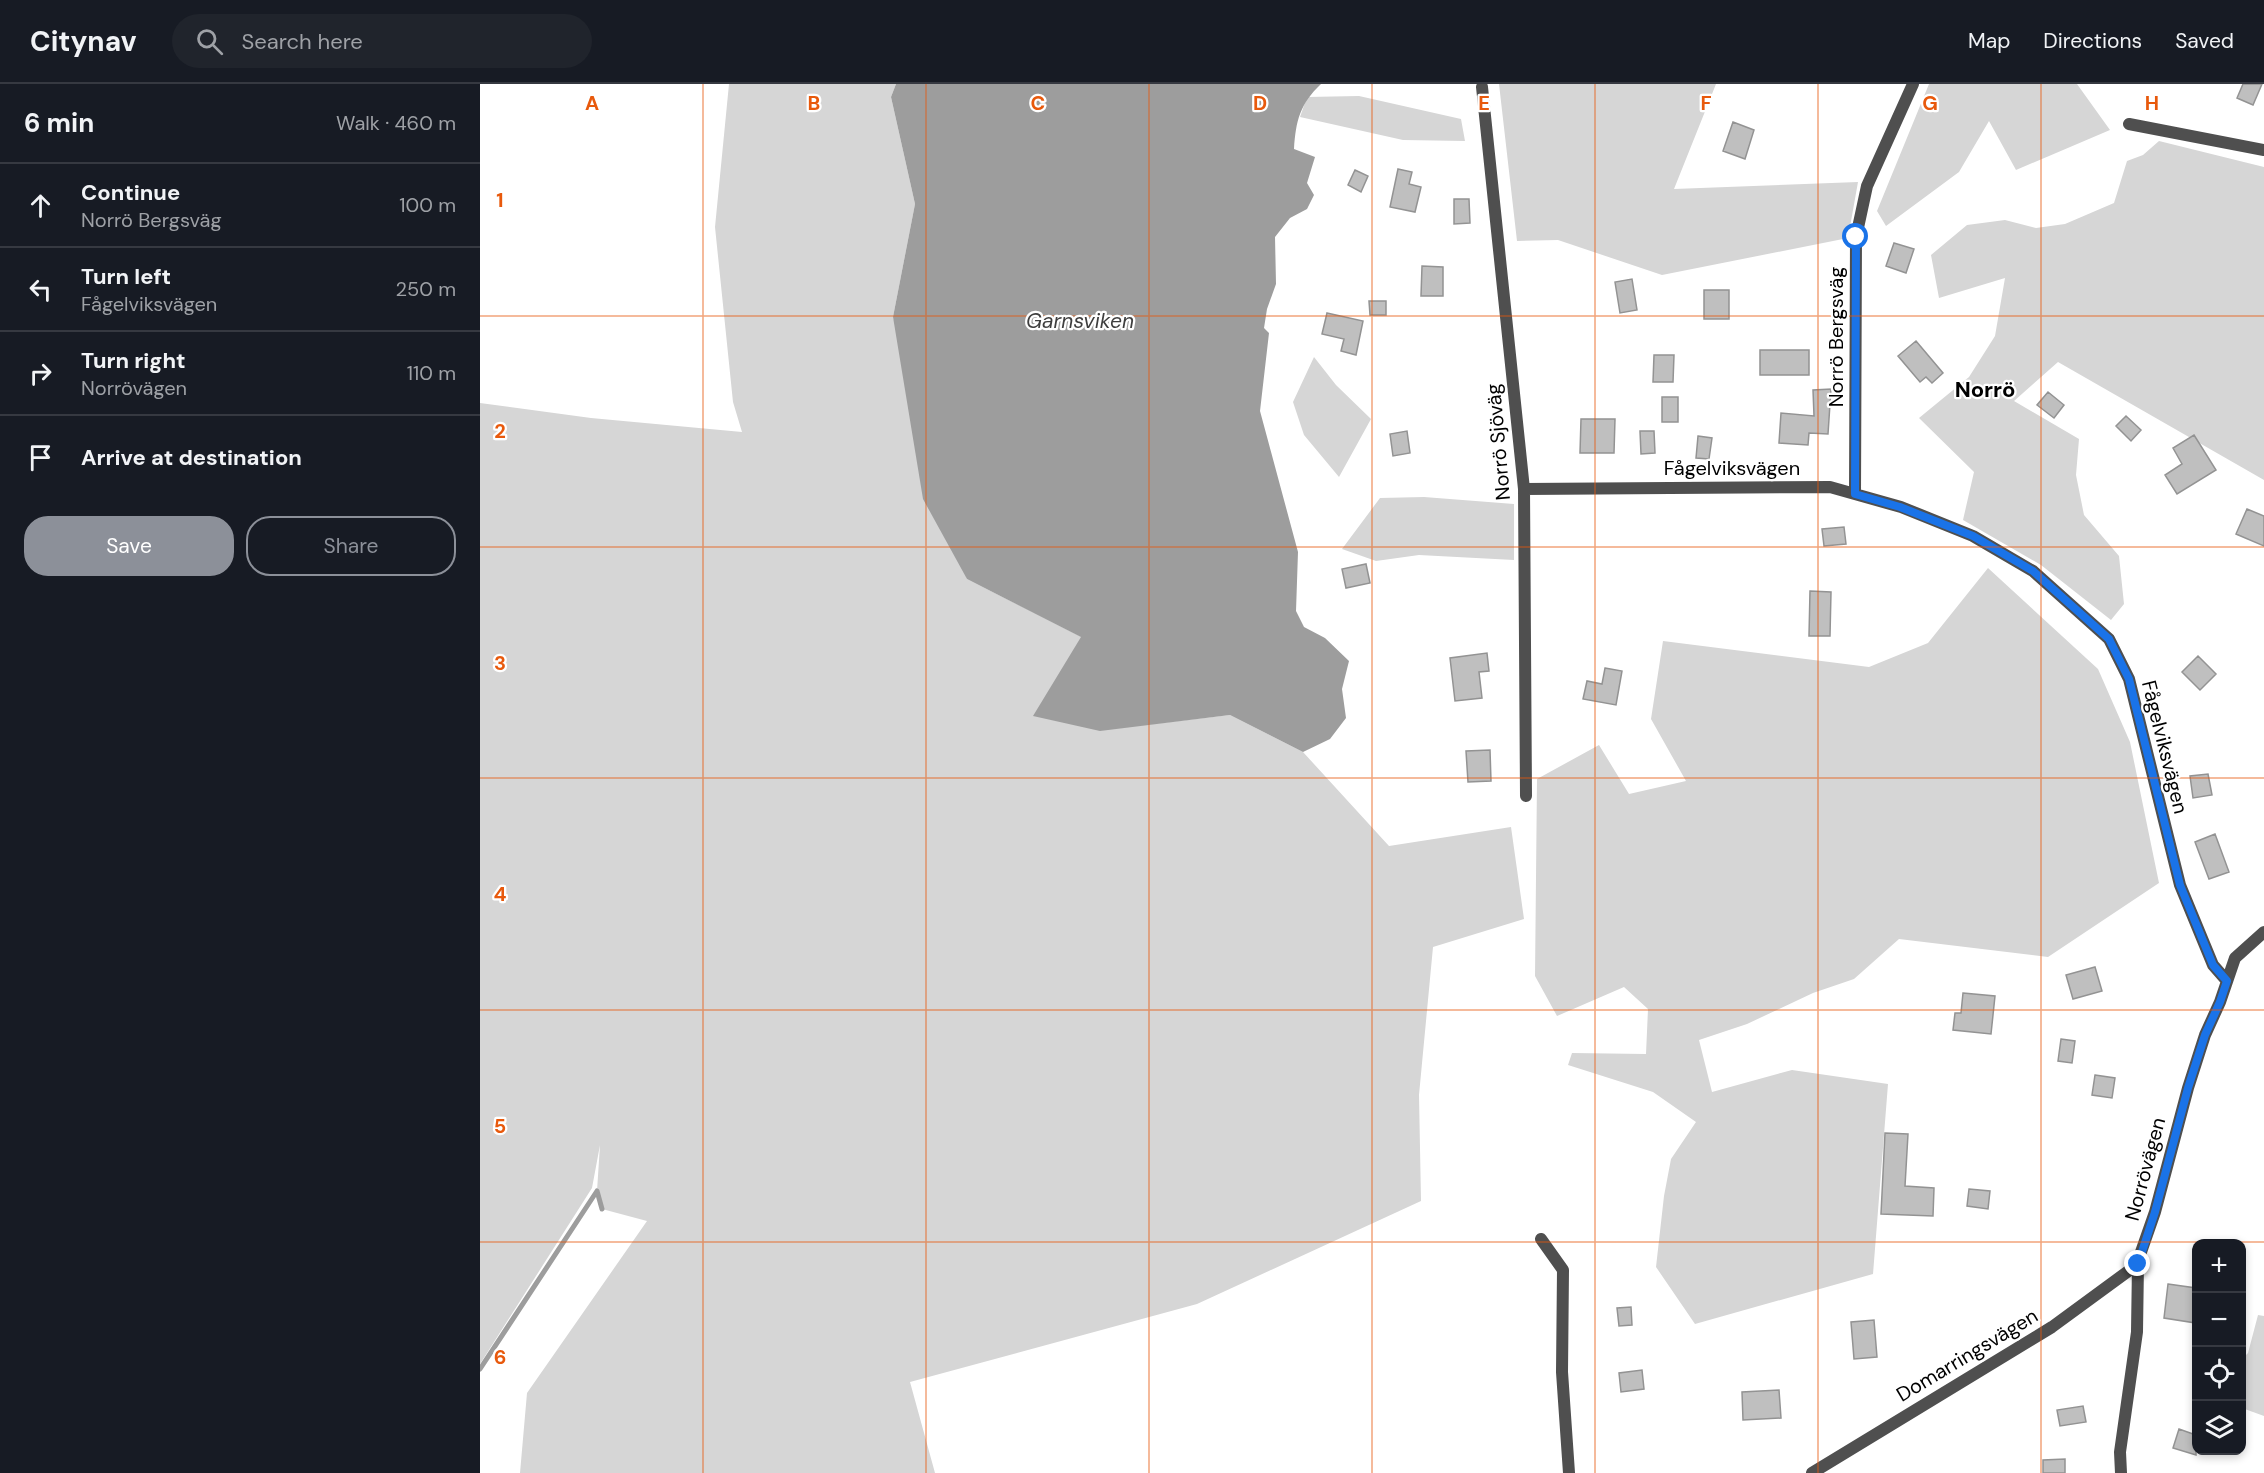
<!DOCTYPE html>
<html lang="en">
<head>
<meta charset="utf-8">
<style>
  :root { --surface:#171b24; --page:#20242c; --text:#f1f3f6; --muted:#9ea1a6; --line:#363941; --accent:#8c9099 }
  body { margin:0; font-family:"DM Sans",sans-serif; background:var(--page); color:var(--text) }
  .controls { position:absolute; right:18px; bottom:18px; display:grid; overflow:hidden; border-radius:12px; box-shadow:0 3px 9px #0003 }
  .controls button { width:54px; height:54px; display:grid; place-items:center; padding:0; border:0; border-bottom:2px solid var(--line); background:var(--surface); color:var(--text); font:30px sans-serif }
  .stop { position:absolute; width:18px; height:18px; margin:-14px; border:4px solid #1a73e8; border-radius:50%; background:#fff }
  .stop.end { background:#1a73e8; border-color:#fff; box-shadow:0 2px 6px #0008 }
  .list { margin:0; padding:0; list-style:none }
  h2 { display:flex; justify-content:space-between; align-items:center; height:78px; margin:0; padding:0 24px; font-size:26px }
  h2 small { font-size:20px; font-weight:400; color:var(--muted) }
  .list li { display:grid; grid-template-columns:39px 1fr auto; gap:18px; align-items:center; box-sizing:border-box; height:84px; padding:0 24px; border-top:2px solid var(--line) }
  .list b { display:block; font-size:22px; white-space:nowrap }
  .list p { margin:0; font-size:20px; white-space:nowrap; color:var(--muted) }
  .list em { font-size:20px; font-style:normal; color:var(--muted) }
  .actions { display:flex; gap:12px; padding:18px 24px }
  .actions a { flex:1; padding:14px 0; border:2px solid var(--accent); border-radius:24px; text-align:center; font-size:21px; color:var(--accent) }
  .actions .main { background:var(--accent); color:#fff }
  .icon { flex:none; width:33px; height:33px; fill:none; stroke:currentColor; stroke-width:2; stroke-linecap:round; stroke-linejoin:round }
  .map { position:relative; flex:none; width:1784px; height:1389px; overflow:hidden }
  header { display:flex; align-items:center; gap:36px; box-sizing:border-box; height:84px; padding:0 30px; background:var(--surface); border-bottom:2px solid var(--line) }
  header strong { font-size:28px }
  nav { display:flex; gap:33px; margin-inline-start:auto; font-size:21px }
  .search { width:420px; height:54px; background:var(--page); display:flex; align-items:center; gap:15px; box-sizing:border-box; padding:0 21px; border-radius:33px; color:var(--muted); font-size:22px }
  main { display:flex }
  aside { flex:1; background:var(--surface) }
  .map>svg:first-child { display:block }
  .green { fill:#d6d6d6 }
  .water { fill:#9d9d9d }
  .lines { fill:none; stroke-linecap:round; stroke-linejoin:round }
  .stream { stroke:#9d9d9d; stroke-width:5 }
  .building { fill:#bfbfbf; stroke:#939393; stroke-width:1.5 }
  .minor { stroke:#4f4f4f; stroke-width:12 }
  .route { stroke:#1a73e8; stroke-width:8 }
  .grid { fill:none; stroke:#e8590c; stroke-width:1.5; stroke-opacity:0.55 }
  .labels { text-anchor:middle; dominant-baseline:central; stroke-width:4.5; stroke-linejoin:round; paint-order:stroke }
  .street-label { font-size:20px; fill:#000; stroke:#fff }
  .water-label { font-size:21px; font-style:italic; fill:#3e3e3e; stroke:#fff }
  .quarter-label { font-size:22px; font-weight:bold; fill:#000; stroke:#fff }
  .grid-label { font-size:20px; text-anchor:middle; font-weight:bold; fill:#e8590c; stroke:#fff; stroke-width:4.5; stroke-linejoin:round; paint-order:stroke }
</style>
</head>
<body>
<header>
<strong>Citynav</strong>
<div class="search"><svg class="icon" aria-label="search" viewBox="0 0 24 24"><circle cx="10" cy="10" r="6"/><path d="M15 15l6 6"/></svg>Search here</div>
<nav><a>Map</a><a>Directions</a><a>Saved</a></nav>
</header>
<main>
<aside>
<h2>6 min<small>Walk · 460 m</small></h2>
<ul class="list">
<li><svg class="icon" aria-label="ahead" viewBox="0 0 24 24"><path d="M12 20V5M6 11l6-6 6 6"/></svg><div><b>Continue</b><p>Norrö Bergsväg</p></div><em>100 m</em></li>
<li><svg class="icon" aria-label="left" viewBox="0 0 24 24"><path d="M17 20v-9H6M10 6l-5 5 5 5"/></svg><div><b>Turn left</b><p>Fågelviksvägen</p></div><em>250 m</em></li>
<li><svg class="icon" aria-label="right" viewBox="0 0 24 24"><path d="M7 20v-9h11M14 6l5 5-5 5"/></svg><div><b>Turn right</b><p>Norrövägen</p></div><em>110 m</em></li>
<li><svg class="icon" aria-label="arrive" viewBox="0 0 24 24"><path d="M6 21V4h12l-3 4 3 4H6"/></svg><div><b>Arrive at destination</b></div></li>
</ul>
<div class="actions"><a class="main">Save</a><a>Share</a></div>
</aside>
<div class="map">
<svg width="1784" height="1389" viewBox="0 0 1784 1389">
  <rect width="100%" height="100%" fill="#fff"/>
  <path class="green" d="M249,0H416L411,13L435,120L413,233L487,495L602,553L620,646L750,631L823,668L909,762L1031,743L1044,835L953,863L939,1011L941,1117L717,1220L430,1298L455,1389H40L47,1309L167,1137L122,1125L117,1107L120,1061L112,1104L0,1280V319L111,334L262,348L253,318L235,143Z
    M1019,0H1236L1194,105L1378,98L1368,154L1182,191L1078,156L1037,157Z
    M1449,0H1597L1630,46L1536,86L1509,37L1479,88L1406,142L1397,127Z
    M879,12L981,35L985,57L923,56L820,33L827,13Z
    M1679,57L1784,83V396L1578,278L1534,317L1599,355L1596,391L1604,431L1639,472L1644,520L1631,536L1561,481L1483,436L1494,388L1439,334L1489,293L1515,252L1525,194L1459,214L1451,171L1487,141L1525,136L1556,144L1585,140L1634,119L1647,77L1663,71Z
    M834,273L856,301L891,335L859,393L824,351L813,318Z
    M944,413L1034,420V476L939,471L896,477L862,465L900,414Z
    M1508,484L1618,585L1650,658L1679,799L1568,873L1419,855L1374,895L1333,909L1267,940L1219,956L1232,1008L1312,986L1408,1000L1393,1190L1215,1240L1176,1183L1184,1112L1191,1075L1216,1038L1173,1008L1088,981L1092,969L1166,970L1168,925L1144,903L1077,932L1055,892L1057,695L1119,661L1149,710L1206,697L1171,635L1183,557L1389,583L1448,559Z
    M1778,1231L1784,1232V1332L1762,1324V1275L1768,1269Z"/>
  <path class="water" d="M416,0H841C820,20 816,36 814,65L835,73L827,99L834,111L827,125L810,134L795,153L796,200L787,225L784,244L789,249L780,327L818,468L816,527L824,543L845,554L869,577L862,605L866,634L850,655L823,668L750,631L620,647L553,632L601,553L487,495L443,415L413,233L435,120L411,13Z"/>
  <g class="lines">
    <path class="stream" d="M0,1285L117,1107L122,1125"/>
  </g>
  <path class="building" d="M1763,0H1782L1773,21L1757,14Z
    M1253,38L1274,46L1265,75L1243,67Z
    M918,85L932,88L929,100L941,103L935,128L910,123Z
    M875,86L888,92L881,108L868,101Z
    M974,115H989L990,139L974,140Z
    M1414,159L1434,165L1426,189L1406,182Z
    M942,182L963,183V212H941Z
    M1152,195L1157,226L1140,229L1135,198Z
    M1224,206H1249V235H1224Z
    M889,217H906V231H890Z
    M847,229L883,237L876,271L861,267L864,255L842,250Z
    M1436,257L1463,289L1452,299L1446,293L1440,298L1418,272Z
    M1280,266H1329V291H1280Z
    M1174,271H1194L1193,298H1173Z
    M1351,305L1348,350L1329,349L1328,361L1299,359L1301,329L1334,332L1333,306Z
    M1568,308L1584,321L1574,334L1557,321Z
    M1182,313H1198V338H1182Z
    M1646,332L1661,346L1651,357L1636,342Z
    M1101,335H1135L1134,369H1100Z
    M927,347L930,369L913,372L910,350Z
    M1160,347H1174L1175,369L1161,370Z
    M1714,351L1736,386L1697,410L1685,391L1702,380L1693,364Z
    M1218,352L1232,354L1229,375L1216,374Z
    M1767,425L1784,432V462L1756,450Z
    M1364,443L1366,460L1344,462L1342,445Z
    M886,480L890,499L866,504L862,485Z
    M1330,507L1351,508L1350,552H1329Z
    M1007,569L1009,587L999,588L1002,614L975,617L970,574Z
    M1718,572L1736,590L1720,606L1702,588Z
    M1125,584L1142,587L1136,621L1103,615L1107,597L1122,600Z
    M1010,666L1011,697L988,698L986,667Z
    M1728,690L1732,711L1713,714L1710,692Z
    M1735,750L1749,788L1729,795L1715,758Z
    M1615,883L1622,907L1593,915L1586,891Z
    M1483,909L1515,912L1511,950L1473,946L1475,929H1481Z
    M1581,955L1595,957L1592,979L1578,977Z
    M1615,991L1635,994L1632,1014L1612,1011Z
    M1405,1049L1428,1050L1425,1102L1454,1104L1453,1132L1401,1130Z
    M1489,1105L1510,1107L1508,1125L1487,1122Z
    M1688,1200L1716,1204V1239L1684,1234Z
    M1151,1223L1152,1241L1139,1242L1137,1224Z
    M1394,1236L1397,1273L1374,1275L1371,1238Z
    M1162,1286L1164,1305L1141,1308L1139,1289Z
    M1299,1306L1301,1334L1263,1336L1262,1308Z
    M1603,1322L1606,1338L1580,1342L1577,1326Z
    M1699,1345L1716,1351V1371L1693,1364Z
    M1585,1375V1389H1563V1376Z"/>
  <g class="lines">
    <path class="minor" d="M1002,3L1044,405L1046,712
      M1649,40L1784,66
      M1044,405L1350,403L1421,423L1493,452L1553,487L1629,555L1649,595L1700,801L1733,881L1747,897
      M1375,410L1376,153L1387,102L1433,0
      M1061,1155L1083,1186L1082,1288L1089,1389
      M1332,1389L1572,1243L1658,1180
      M1641,1389L1640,1368L1657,1248L1658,1180L1661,1168L1675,1128L1708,1004L1725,951L1740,918L1755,874L1784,848"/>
  </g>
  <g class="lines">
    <path class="route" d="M1376,153L1375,410L1420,423L1493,452L1553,487L1629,555L1649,595L1700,801L1733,881L1747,897L1740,918L1725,951L1708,1004L1675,1128L1658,1180"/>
  </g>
  <path class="grid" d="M223,0V1389M446,0V1389M669,0V1389M892,0V1389M1115,0V1389M1338,0V1389M1561,0V1389M0,232H1784M0,463H1784M0,694H1784M0,926H1784M0,1158H1784"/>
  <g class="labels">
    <g class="street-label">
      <text transform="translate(1356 253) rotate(-90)">Norrö Bergsväg</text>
      <text transform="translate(1018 358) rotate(-95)">Norrö Sjöväg</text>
      <text x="1252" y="384">Fågelviksvägen</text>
      <text transform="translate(1685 663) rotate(76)">Fågelviksvägen</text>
      <text transform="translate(1665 1085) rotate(-75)">Norrövägen</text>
      <text transform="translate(1487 1271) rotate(-31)">Domarringsvägen</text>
    </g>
    <g class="water-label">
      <text x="600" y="237">Garnsviken</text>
    </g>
    <g class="quarter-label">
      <text x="1505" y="305">Norrö</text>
    </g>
  </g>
  <g class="grid-label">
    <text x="112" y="26">A</text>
    <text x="334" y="26">B</text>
    <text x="558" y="26">C</text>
    <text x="780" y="26">D</text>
    <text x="1004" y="26">E</text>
    <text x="1226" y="26">F</text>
    <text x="1450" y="26">G</text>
    <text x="1672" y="26">H</text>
    <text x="20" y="123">1</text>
    <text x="20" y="354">2</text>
    <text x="20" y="586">3</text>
    <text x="20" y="817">4</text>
    <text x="20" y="1049">5</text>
    <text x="20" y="1280">6</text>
  </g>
</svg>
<div class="controls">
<button>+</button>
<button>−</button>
<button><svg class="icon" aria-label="locate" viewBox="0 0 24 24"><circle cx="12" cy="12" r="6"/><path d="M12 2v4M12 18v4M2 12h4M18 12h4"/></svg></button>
<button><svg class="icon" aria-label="layers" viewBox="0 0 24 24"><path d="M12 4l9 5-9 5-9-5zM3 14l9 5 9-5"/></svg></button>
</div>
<div class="stop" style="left:1376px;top:153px"></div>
<div class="stop end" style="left:1658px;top:1180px"></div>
</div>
</main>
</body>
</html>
